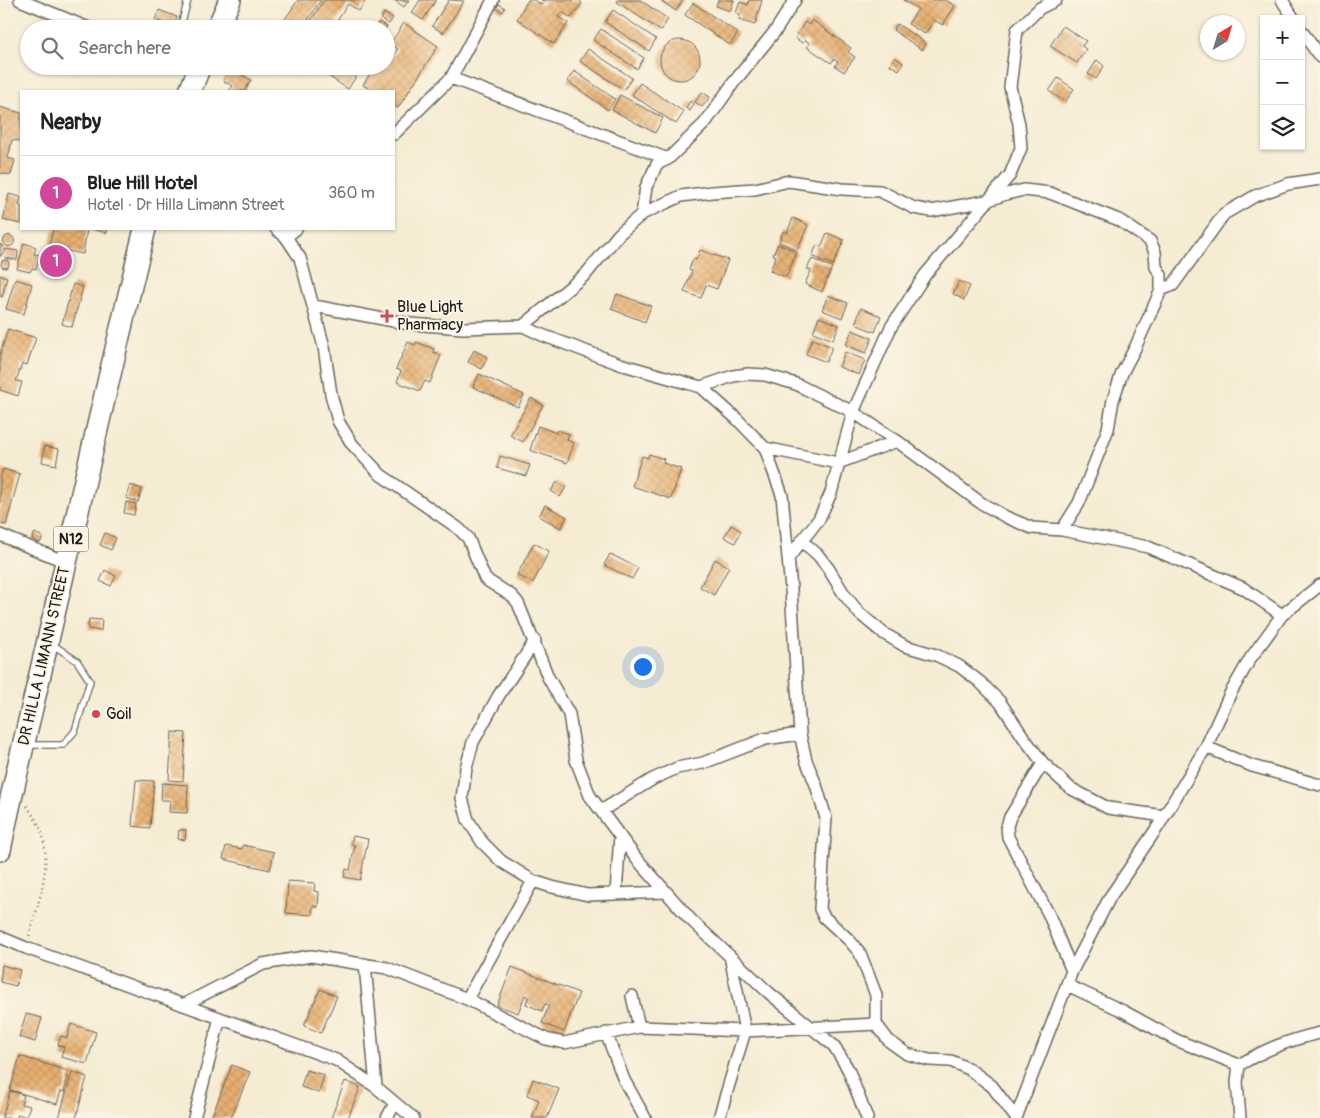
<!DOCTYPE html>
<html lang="en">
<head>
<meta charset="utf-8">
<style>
  :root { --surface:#fff; --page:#f6f6f6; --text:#222; --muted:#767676; --line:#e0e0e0; --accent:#d1495b }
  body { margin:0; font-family:Pangolin,sans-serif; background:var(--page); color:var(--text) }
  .controls { position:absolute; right:15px; top:15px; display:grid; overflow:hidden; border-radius:0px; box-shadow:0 1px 4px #0004 }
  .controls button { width:45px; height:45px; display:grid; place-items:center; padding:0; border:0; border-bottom:1px solid var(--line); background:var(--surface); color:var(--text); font:25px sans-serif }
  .compass { position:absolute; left:1200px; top:15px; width:45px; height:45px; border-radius:50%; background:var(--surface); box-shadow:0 1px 4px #0004; rotate:38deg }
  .you { position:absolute; left:642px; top:666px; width:18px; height:18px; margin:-12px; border:4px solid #fff; border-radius:50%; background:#1a73e8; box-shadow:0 0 0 8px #1a73e833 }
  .badge { display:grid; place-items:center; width:32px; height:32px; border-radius:50%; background:var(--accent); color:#fff; font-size:16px; font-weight:700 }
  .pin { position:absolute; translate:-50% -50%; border:2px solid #fff; box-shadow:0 1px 5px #0006 }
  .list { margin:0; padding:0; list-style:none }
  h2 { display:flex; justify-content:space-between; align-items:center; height:65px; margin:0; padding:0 20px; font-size:21px }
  h2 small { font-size:16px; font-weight:400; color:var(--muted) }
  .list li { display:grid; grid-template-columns:32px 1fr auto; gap:15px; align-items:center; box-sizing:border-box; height:75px; padding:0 20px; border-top:1px solid var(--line) }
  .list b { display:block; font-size:19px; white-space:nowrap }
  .list p { margin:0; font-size:16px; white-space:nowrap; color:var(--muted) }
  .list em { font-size:16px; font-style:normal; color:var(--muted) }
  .icon { flex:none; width:28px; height:28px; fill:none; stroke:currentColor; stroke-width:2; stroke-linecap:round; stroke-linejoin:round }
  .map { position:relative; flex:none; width:1320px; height:1118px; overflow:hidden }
  .search { position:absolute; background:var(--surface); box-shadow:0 1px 4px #0004; left:20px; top:20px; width:375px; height:55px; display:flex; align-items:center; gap:12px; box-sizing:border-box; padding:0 18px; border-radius:28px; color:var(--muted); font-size:19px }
  .panel { position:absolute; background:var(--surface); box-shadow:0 1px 4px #0004; left:20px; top:90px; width:375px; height:140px; border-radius:0px }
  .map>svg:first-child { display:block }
  .building { fill:url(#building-cross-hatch) }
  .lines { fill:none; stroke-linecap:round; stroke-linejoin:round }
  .lane-casing { stroke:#68655c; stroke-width:8 }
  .street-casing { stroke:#68655c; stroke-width:14 }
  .highway-casing { stroke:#68655c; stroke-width:24 }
  .path { stroke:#68655c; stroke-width:2.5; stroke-dasharray:1 4; stroke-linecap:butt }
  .lane { stroke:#fff; stroke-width:5.5 }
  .street { stroke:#fff; stroke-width:11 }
  .highway { stroke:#fff; stroke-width:21 }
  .poi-dot { fill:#d1495b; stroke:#fcf5e5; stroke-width:2 }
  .labels { text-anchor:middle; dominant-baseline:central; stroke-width:4; stroke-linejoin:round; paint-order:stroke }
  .shield { fill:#fcf5e5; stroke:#5f5d58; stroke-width:1 }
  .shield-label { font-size:15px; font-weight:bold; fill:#1c1c1c }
  .poi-label { font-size:16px; fill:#1c1c1c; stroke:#fcf5e5; text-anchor:start }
  .street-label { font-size:16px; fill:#1c1c1c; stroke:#fcf5e5 }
</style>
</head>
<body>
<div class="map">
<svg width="1320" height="1118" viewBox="0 0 1320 1118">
  <defs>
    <pattern id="building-cross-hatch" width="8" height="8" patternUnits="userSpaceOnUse" patternTransform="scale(1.25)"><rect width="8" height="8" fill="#e7b071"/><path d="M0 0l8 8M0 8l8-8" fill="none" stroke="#c69761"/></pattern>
  </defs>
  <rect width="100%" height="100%" fill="#fcf5e5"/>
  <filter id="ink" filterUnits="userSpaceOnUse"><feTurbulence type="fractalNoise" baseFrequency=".02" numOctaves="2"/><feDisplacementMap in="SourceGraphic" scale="10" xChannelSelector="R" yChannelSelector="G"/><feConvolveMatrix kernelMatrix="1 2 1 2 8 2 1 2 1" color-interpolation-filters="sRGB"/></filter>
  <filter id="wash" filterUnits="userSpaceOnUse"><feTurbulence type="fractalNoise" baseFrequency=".0096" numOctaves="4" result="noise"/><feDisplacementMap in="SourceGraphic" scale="20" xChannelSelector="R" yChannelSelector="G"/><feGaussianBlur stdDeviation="1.12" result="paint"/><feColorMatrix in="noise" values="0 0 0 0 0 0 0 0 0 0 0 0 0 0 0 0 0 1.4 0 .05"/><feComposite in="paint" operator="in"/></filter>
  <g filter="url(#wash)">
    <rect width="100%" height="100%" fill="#f5ecd3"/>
    <g id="blocks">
      <path class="building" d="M298,0H321L302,29H281L279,28Z
        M324,0H366L359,11L348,4L332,29H305Z
        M394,0H409L404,7Z
        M420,0H436L423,20L412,13Z
        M449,0L464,1L443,33L432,26Z
        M528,0H534L542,5L544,2L541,0H580V1L582,3L571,18L562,12L558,17L568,23L554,44L517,19Z
        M618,0H640L668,19L661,31L617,2Z
        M660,0H683L676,11Z
        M718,0H734L730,11L716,6Z
        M749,0H762L755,25L739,20L740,15L736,13L740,2L748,5Z
        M903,0H946L955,6L943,25L934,20L925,34L908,24L918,9Z
        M693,3L738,33L730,45L685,15Z
        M499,4L505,8L503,12L496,8Z
        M159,10L177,17L174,27L155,20Z
        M613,10L656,39L649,51L605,22Z
        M384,13L393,18L389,24L381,19Z
        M812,20L851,48L848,52L855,57L844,72L835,66L838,62L834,59L831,63L807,47L810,43L805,40L802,43L795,38L805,22L809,25Z
        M379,22L387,27L385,29H375Z
        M154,23L167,27L166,29H152Z
        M404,23L438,46L398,108L394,105V91H373L363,85L375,66H380L385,70L398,49L390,44Z
        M897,24L926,43L922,50L893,30Z
        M1063,26L1086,41L1082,46L1086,49L1077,63L1050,46Z
        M601,29L644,58L637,69L593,40Z
        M660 60a20 20 0 1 1 40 0a20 20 0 1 1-40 0Z
        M588,49L632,78L624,90L580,61Z
        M895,57L903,63L899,70L890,65Z
        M1097,60L1104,66L1096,79L1088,74Z
        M231,66H246L242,75L251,80L245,91H229L233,86L223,81Z
        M313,66H363L348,89Z
        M574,71L615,99L608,110L567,81Z
        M1058,78L1074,89L1065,102L1049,91Z
        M640,83L684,112L676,124L632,95Z
        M702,92L710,97L702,107L695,102Z
        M620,95L663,118L655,133L612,110Z
        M690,101L694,104L690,111L686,108Z
        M0,107L21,113V135L19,141L12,140L8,158L15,160L11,175L0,173Z
        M9,194L21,197L19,205L21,206V224L3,220Z
        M793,218L808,225L797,250L779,242L783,231L787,233Z
        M53,229H87L83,254L49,247Z
        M91,229H107V233Z
        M827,233L844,240L833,265L812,256L817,245L821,247Z
        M3.5 241a5.5 5.5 0 1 1 11 0a5.5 5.5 0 1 1-11 0Z
        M24,243L36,247L34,254L40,255L36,269L32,268L30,272L17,269Z
        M0,244L4,248V251L0,257Z
        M778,244L797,252L786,277L770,271L776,256L773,255Z
        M6,249L18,251L17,260L5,258Z
        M700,250L728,260L717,289L706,285L701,298L684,292L692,271L689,270L693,259L696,260Z
        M812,259L832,267L822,292L805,284L811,270L807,269Z
        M1 264a4 4 0 1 1 8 0a4 4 0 1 1-8 0Z
        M0,275L7,277L2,297L0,296Z
        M15,279L32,284L24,314L6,309Z
        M959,281L970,286L964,300L953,294Z
        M73,284L83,287L72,327L62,324Z
        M617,294L651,306L645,322L611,309Z
        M828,295L848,303L842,318L822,310Z
        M861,308L881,316L875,332L855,324Z
        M819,317L839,325L833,340L813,332Z
        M8,329L36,338L27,365L22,364L16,381L22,382L18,396L0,390V354Z
        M852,330L872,338L866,353L846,345Z
        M812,339L832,347L826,362L806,354Z
        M408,342L415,345L416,342L434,349L433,352L441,355L430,383L425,381L420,391L397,382L401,371L396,369Z
        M474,350L487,357L482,369L468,362Z
        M845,352L865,360L859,375L839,367Z
        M479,374L524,395L518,407L473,387Z
        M531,398L543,405L523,442L510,435Z
        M538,426L556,433L557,430L569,434L567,440L574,443L567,463L530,450Z
        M45,446L59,449L56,465L42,462Z
        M649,454L664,459L663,463L681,469L671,499L632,486L642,456L648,458Z
        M500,456L530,465L526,476L497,468Z
        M3,469L20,474L6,525L0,524V479Z
        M557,482L566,487L560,497L551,491Z
        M130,485L142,489L138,502L126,498Z
        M126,502L136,504L134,515L124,513Z
        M545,505L567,517L561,528L539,516Z
        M731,525L741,531L735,543L724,537Z
        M35,533L43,537L40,543L32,539Z
        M105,533L116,538L111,550L100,545Z
        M534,543L549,551L533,583L517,575Z
        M610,554L638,568L632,579L604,565Z
        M715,559L729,567L714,595L700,587Z
        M105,570L116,576L111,586L100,581Z
        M89,619L102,620L101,631L88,629Z
        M172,732L186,733L183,781L169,780Z
        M136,780L154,781L150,828L132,826Z
        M162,783L188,785L187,813L169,812L170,800H161Z
        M179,830H186L185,840L178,839Z
        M353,836L368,839L360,880L344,877L346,869L350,870L355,845L351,844Z
        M243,845L274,852L270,870L223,859L226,846L242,849Z
        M288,881L315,883L314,891L319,892L318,907L313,906L312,915L286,913Z
        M2,965L20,970L16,986L0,982Z
        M512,967L579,993L564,1032L542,1023L549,1005L545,1004L542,1011L526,1004L528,997L525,995L518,1013L497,1005Z
        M320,989L337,996L321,1033L304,1026Z
        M26,1014L42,1018L35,1042L19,1037Z
        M71,1024L96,1032L87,1064L61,1057L64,1047L58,1045L61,1036L67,1038Z
        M20,1056L68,1071L66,1076L68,1077L64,1092L61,1091L57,1104L10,1090Z
        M232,1065L250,1072L231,1118H211Z
        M306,1070L324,1075L319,1093L301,1087Z
        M72,1072L87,1077L76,1118H59Z
        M533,1079L559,1089L547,1118H532L539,1100L527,1095Z
        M345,1081L360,1087L348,1118H331Z
        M10,1091L24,1095L21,1104L30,1106L26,1117L18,1114L17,1118H2Z"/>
    </g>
  </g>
  <g filter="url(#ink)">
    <use href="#blocks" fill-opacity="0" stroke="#68655c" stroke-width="1"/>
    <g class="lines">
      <g class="lane-casing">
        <path id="lane" d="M180,29L188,0
          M27,745H63L75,731L90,681L77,661L52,644"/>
      </g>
      <g class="street-casing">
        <path id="street" d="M20,0L91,29
          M1282,0L1294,19
          M1301,30L1320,57
          M451,78L668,159
          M394,134L451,78L493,0
          M642,214L681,196L712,192L755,189L789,181L842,189L880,191L914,208L931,211L986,201L1006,194L1024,190L1050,193L1119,220L1150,241L1155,252L1156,267L1161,275V290
          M276,229L286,237L300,258L324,347L331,394L338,421L352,444L381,475L458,528L468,538L485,579L512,596L518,603L548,677L569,714L576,760L590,796L636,858L690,919L768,992L834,1046L848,1069L867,1118
          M286,237L296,229
          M314,306L410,324L463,328L523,326L542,335L620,364L701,387L737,419L765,448L782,495L791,589L800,734L806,760L816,785L826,818L820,909L824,917L849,940L860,953L876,995V1024L889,1041L907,1054L929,1060L951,1061L969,1069L992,1086L1016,1118
          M523,326L586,274L619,234L642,214L646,187L657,164L668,159L705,123L734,82L776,30L795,0
          M701,387L733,376L748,374L765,375L796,384L853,412L897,441L981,503L1006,517L1032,528L1062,530L1148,547L1243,588L1282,615
          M765,448L838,463L897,441
          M1062,530L1079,503L1108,429L1113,400L1122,373L1135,348L1161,290L1173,285L1224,214L1255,196L1288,184L1320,179
          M0,535L66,562
          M802,541L818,555L828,568L844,594L859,613L883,633L905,646L936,655L959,666L980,682L1000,702L1024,738L1043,763L1070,788L1108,808L1164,816
          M789,557L819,519L831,493L853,412L891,327L925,275L1010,175L1021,148L1019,124L1010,87L1017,30L1040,8L1056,0
          M535,641L499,695L473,742L466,768L462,798L468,820L482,842L501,861L533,881L552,887L588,895L666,892
          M1206,747L1252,766L1320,785
          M1043,763L1010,817L1007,826L1008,837L1049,915L1072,971
          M601,811L653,779L677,768L703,763L765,739L800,734
          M616,893L620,836
          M0,937L26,948L336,1060L376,1087L413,1118
          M365,964L376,1087
          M1067,985L1123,1011L1176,1040L1239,1065
          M632,996L639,1027
          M467,999L533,881
          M183,1005L263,964L311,956L387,968L467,999L546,1039L564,1043L639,1027L745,1031L876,1024
          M606,1033L624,1080L645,1118
          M194,1118L220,1018
          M387,1118L395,1103
          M719,1118L745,1031L730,956
          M1016,1118L1072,971L1110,897L1159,825L1206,747L1230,694L1250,659L1282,615L1320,585
          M1240,1118L1237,1082L1239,1065C1266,1049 1289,1040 1320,1033"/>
      </g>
      <g class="highway-casing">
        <path id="highway" d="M217,29L230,0
          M190,91L200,66
          M0,850C14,780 32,710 48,640C80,503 111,366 145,229"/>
      </g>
      <path class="path" d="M27,806C32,814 38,822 41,830C53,865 38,903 29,937"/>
      <use href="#lane" class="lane"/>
      <use href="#street" class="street"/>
      <use href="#highway" class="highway"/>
    </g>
  </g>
  <g class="poi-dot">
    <path d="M384.5 308.5h5v5h5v5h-5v5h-5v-5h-5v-5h5z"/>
    <circle cx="96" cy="714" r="5"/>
  </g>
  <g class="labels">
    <rect class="shield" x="53.5" y="526.5" width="35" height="25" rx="4"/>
    <g class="shield-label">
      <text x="71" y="539">N12</text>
    </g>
    <g class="poi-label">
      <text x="397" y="307">Blue Light<tspan x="397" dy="18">Pharmacy</tspan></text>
      <text x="106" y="714">Goil</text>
    </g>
    <g class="street-label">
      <text transform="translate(44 656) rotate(-77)">DR HILLA LIMANN STREET</text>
    </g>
  </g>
</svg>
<div class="controls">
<button>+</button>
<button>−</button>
<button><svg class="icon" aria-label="layers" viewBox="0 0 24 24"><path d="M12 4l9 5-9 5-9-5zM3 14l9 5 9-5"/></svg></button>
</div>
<svg class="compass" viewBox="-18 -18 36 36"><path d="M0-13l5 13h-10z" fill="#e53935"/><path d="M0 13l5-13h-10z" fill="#767676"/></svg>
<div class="you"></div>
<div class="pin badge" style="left:56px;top:261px;background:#d1479c">1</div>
<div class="search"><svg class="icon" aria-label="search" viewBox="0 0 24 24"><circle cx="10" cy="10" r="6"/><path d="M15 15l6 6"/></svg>Search here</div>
<section class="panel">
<h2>Nearby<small></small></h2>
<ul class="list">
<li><span class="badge" style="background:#d1479c">1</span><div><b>Blue Hill Hotel</b><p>Hotel · Dr Hilla Limann Street</p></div><em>360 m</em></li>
</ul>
</section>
</div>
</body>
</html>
